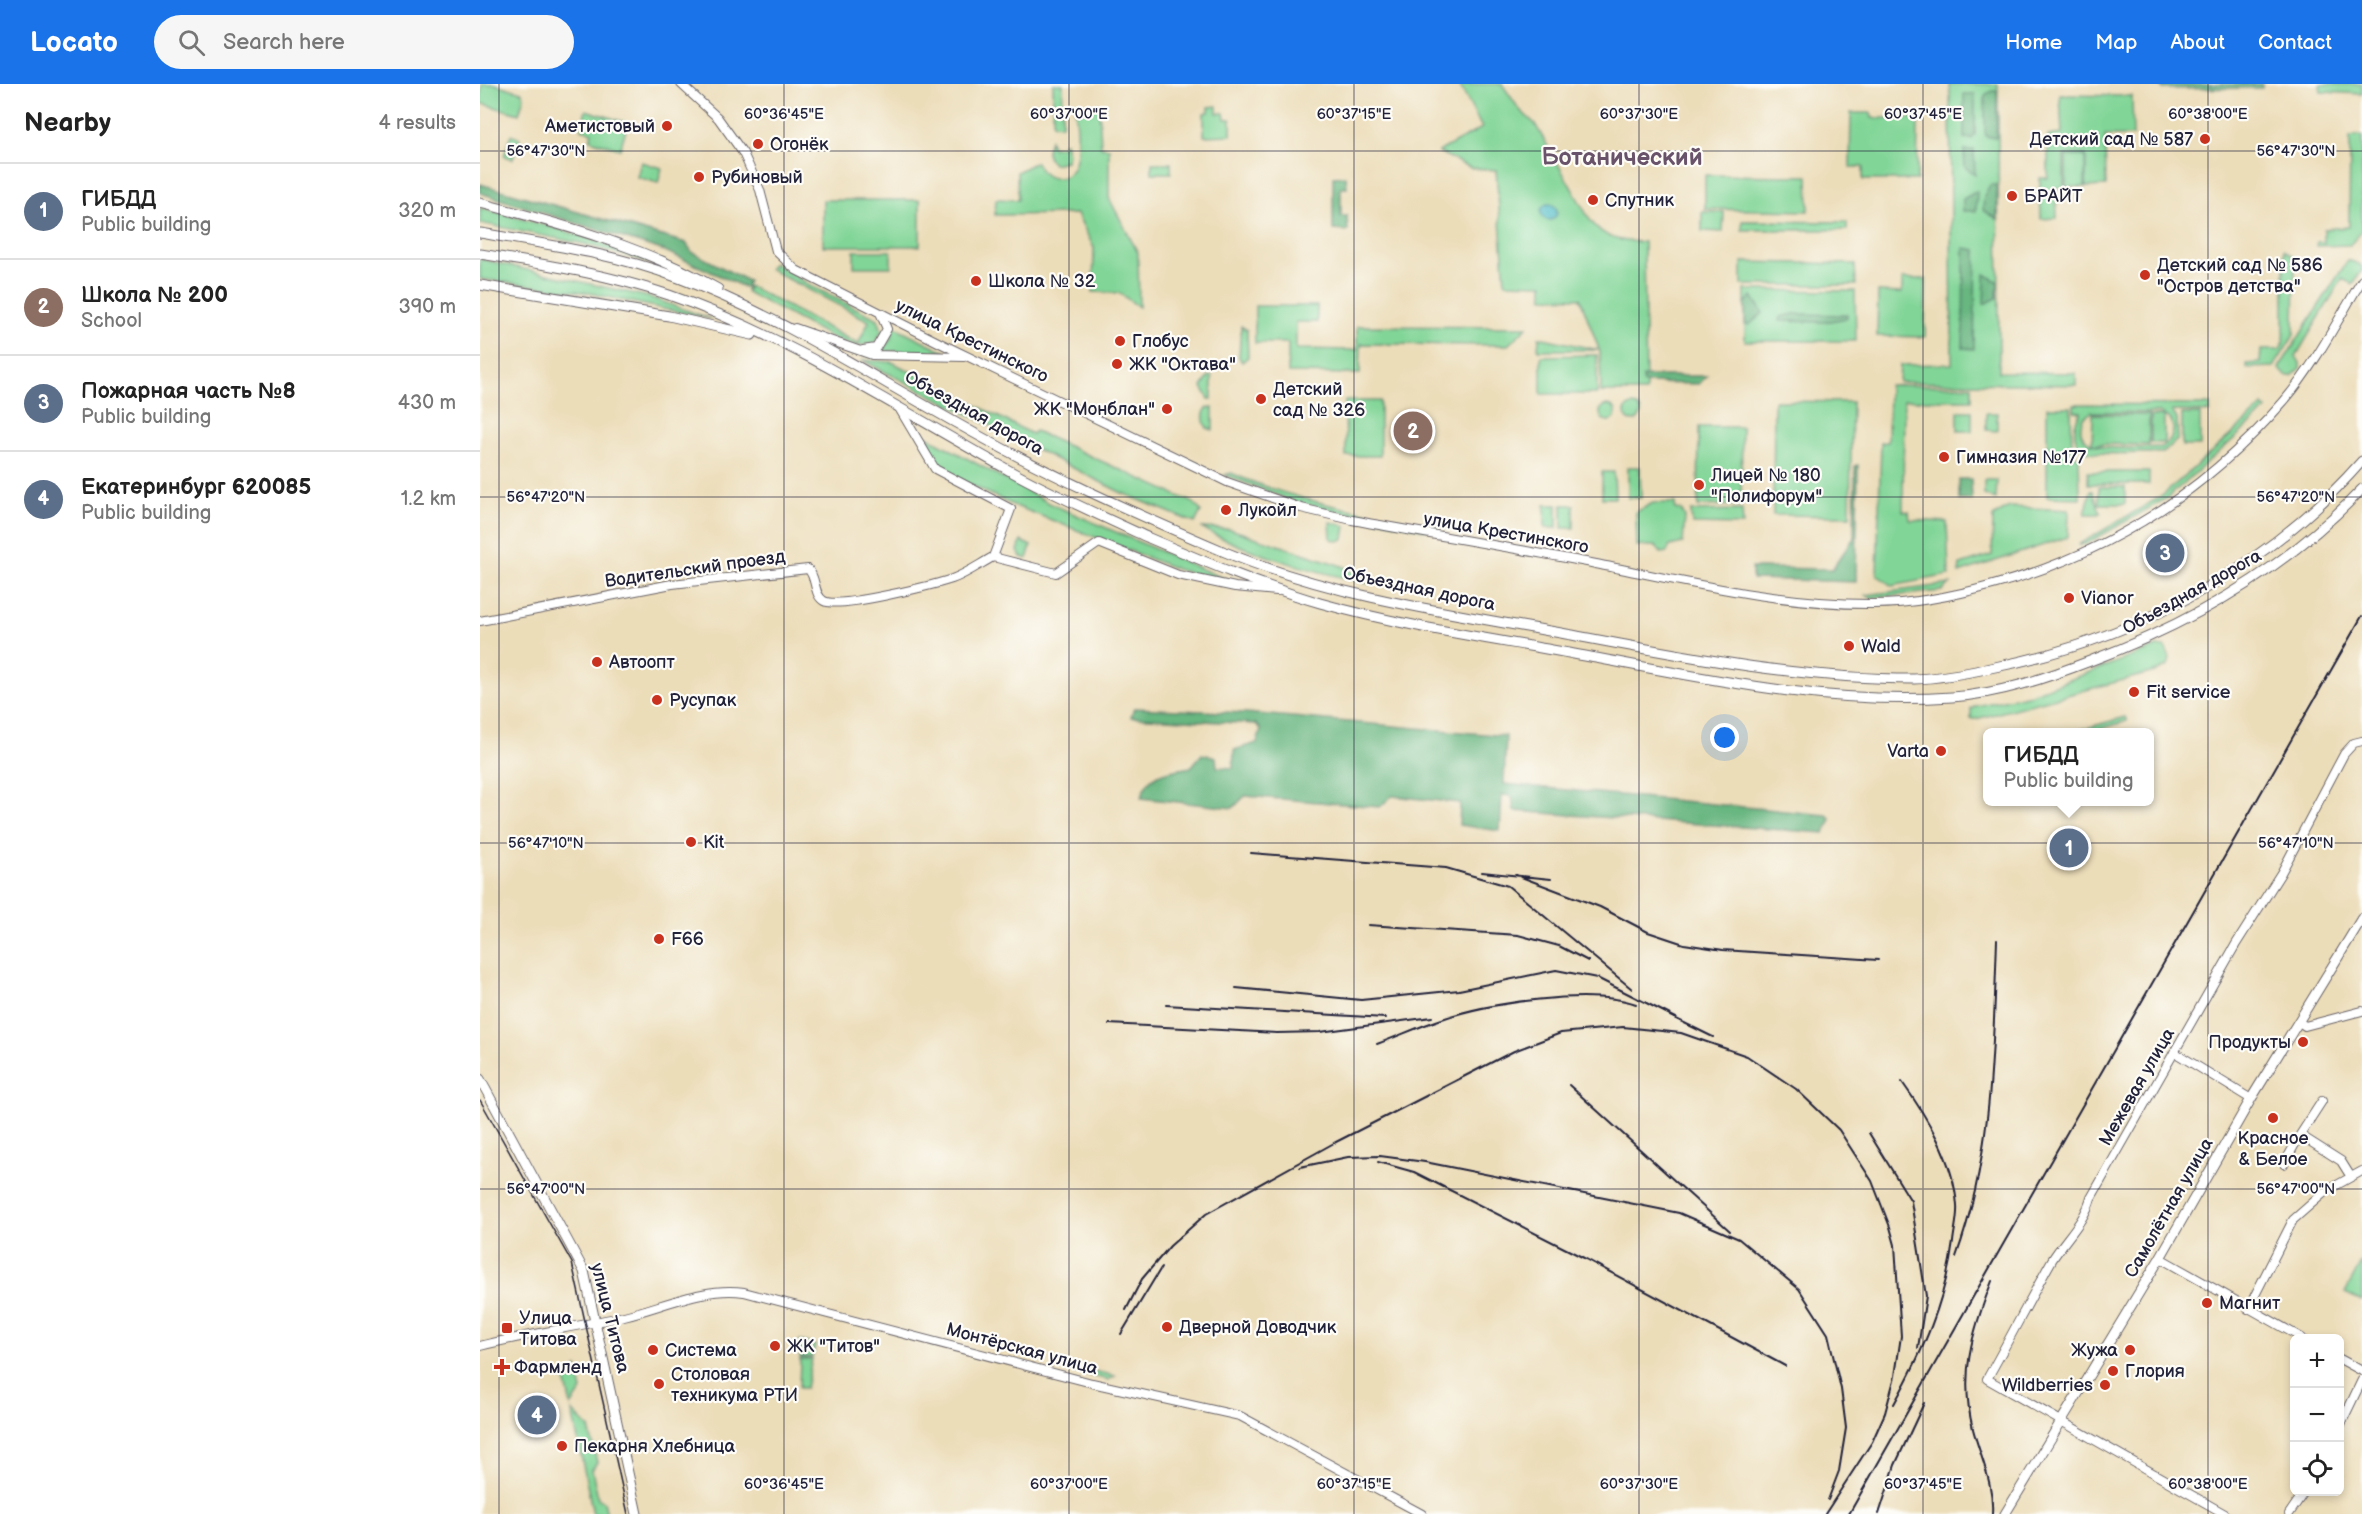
<!DOCTYPE html>
<html lang="en">
<head>
<meta charset="utf-8">
<style>
  :root { --surface:#fff; --page:#f6f6f6; --text:#222; --muted:#767676; --line:#e0e0e0; --accent:#1a73e8 }
  body { margin:0; font-family:"Balsamiq Sans",sans-serif; background:var(--page); color:var(--text) }
  .controls { position:absolute; right:18px; bottom:18px; display:grid; overflow:hidden; border-radius:9px; box-shadow:0 3px 9px #0003 }
  .controls button { width:54px; height:54px; display:grid; place-items:center; padding:0; border:0; border-bottom:2px solid var(--line); background:var(--surface); color:var(--text); font:30px sans-serif }
  .you { position:absolute; left:1245px; top:654px; width:21px; height:21px; margin:-15px; border:4px solid #fff; border-radius:50%; background:#1a73e8; box-shadow:0 0 0 9px #1a73e833 }
  .badge { display:grid; place-items:center; width:39px; height:39px; border-radius:50%; background:var(--accent); color:#fff; font-size:20px; font-weight:700 }
  .pin { position:absolute; translate:-50% -50%; border:3px solid #fff; box-shadow:0 2px 6px #0006 }
  .popup { position:absolute; left:1503px; top:644px; width:171px; height:78px; box-sizing:border-box; display:grid; place-content:center; border-radius:9px; background:var(--surface); filter:drop-shadow(0 2px 4px #0005); font-size:20px; white-space:nowrap; color:var(--muted) }
  .popup b { font-size:22px; color:var(--text) }
  .popup::after { content:''; position:absolute; left:50%; top:100%; margin-left:-12px; border:12px solid transparent; border-top-color:var(--surface) }
  .list { margin:0; padding:0; list-style:none }
  h2 { display:flex; justify-content:space-between; align-items:center; height:78px; margin:0; padding:0 24px; font-size:26px }
  h2 small { font-size:20px; font-weight:400; color:var(--muted) }
  .list li { display:grid; grid-template-columns:39px 1fr auto; gap:18px; align-items:center; box-sizing:border-box; height:96px; padding:0 24px; border-top:2px solid var(--line) }
  .list b { display:block; font-size:22px; white-space:nowrap }
  .list p { margin:0; font-size:20px; white-space:nowrap; color:var(--muted) }
  .list em { font-size:20px; font-style:normal; color:var(--muted) }
  .icon { flex:none; width:33px; height:33px; fill:none; stroke:currentColor; stroke-width:2; stroke-linecap:round; stroke-linejoin:round }
  .map { position:relative; flex:none; width:1882px; height:1430px; overflow:hidden }
  header { display:flex; align-items:center; gap:36px; box-sizing:border-box; height:84px; padding:0 30px; background:var(--accent); color:#fff }
  header strong { font-size:28px }
  nav { display:flex; gap:33px; margin-inline-start:auto; font-size:21px }
  .search { width:420px; height:54px; background:var(--page); display:flex; align-items:center; gap:15px; box-sizing:border-box; padding:0 21px; border-radius:33px; color:var(--muted); font-size:22px }
  main { display:flex }
  aside { flex:1; background:var(--surface) }
  .map>svg:first-child { display:block }
  .green { fill:#81d597; stroke:#527c69; stroke-width:1.5; fill-rule:evenodd }
  .forest { fill:#68b680; stroke:#456c5e; stroke-width:1.5 }
  .water { fill:#50bec8; stroke:#397082; stroke-width:1.5 }
  .lines { fill:none; stroke-linecap:round; stroke-linejoin:round }
  .minor-casing { stroke:#696367; stroke-width:10 }
  .major-casing { stroke:#696367; stroke-width:11 }
  .minor { stroke:#fff; stroke-width:8 }
  .major { stroke:#fff; stroke-width:9 }
  .tram { stroke:#22223b; stroke-width:1.5 }
  .rail { stroke:#22223b; stroke-width:2 }
  .ticks { fill:none; stroke:#22223b; stroke-width:1.5; stroke-opacity:0.45 }
  .poi-dot { fill:#c8321e; stroke:#fdfcf7; stroke-width:2 }
  .labels { text-anchor:middle; dominant-baseline:central; stroke-width:4.5; stroke-linejoin:round; paint-order:stroke }
  .poi-label { font-size:18px; fill:#22223b; stroke:#fdfcf7; text-anchor:start }
  .street-label { font-size:18px; fill:#22223b; stroke:#fdfcf7 }
  .district-label { font-size:24px; font-weight:bold; fill:#69536a; stroke:#fdfcf7 }
  .ticks-label { font-size:15px; text-anchor:middle; fill:#22223b; stroke:#fdfcf7; stroke-width:4.5; stroke-linejoin:round; paint-order:stroke }
</style>
</head>
<body>
<header>
<strong>Locato</strong>
<div class="search"><svg class="icon" aria-label="search" viewBox="0 0 24 24"><circle cx="10" cy="10" r="6"/><path d="M15 15l6 6"/></svg>Search here</div>
<nav><a>Home</a><a>Map</a><a>About</a><a>Contact</a></nav>
</header>
<main>
<aside>
<h2>Nearby<small>4 results</small></h2>
<ul class="list">
<li><span class="badge" style="background:#5c6f8a">1</span><div><b>ГИБДД</b><p>Public building</p></div><em>320 m</em></li>
<li><span class="badge" style="background:#8d6e63">2</span><div><b>Школа № 200</b><p>School</p></div><em>390 m</em></li>
<li><span class="badge" style="background:#5c6f8a">3</span><div><b>Пожарная часть №8</b><p>Public building</p></div><em>430 m</em></li>
<li><span class="badge" style="background:#5c6f8a">4</span><div><b>Екатеринбург 620085</b><p>Public building</p></div><em>1.2 km</em></li>
</ul>
</aside>
<div class="map">
<svg width="1882" height="1430" viewBox="0 0 1882 1430">
  <rect width="100%" height="100%" fill="#fdfcf7"/>
  <filter id="ink" filterUnits="userSpaceOnUse"><feTurbulence type="fractalNoise" baseFrequency=".0167" numOctaves="2"/><feDisplacementMap in="SourceGraphic" scale="12" xChannelSelector="R" yChannelSelector="G"/><feConvolveMatrix kernelMatrix="1 2 1 2 8 2 1 2 1" color-interpolation-filters="sRGB"/></filter>
  <filter id="wash" filterUnits="userSpaceOnUse"><feTurbulence type="fractalNoise" baseFrequency=".008" numOctaves="4" result="noise"/><feDisplacementMap in="SourceGraphic" scale="24" xChannelSelector="R" yChannelSelector="G"/><feGaussianBlur stdDeviation="1.35" result="paint"/><feColorMatrix in="noise" values="0 0 0 0 0 0 0 0 0 0 0 0 0 0 0 0 0 1.4 0 .05"/><feComposite in="paint" operator="in"/></filter>
  <g filter="url(#wash)">
    <rect width="100%" height="100%" fill="#ecddb9"/>
    <path class="green" d="M2,0H15L42,8L44,13L39,30L0,19Z
      M573,0H583L582,41L573,40Z
      M979,0H1022L1039,25L1055,40L1110,136C1126,156 1139,157 1164,158L1166,308H1121L1120,268L1100,214L1063,213V200L1025,199L1016,86L991,84L958,68L1002,44Z
      M1470,0H1518L1519,288L1596,289V301L1419,298L1420,281L1472,280Z
      M1840,0H1882V10L1841,8Z
      M1580,11L1652,12L1653,52H1625L1626,102L1606,103V71H1584V103L1576,104L1577,134L1561,135L1560,94H1568V52L1582,50Z
      M595,20L619,21L621,63L629,64V114L658,169L659,223L639,209L613,208L614,164L597,130L515,131L516,115L538,116L537,88L556,78C561,88 565,94 577,94C606,95 596,40 595,20Z
      M737,22V29H744L745,35H751V51L724,52V29L729,28V23Z
      M106,26L148,39L140,65L110,56L112,48L101,45Z
      M1371,29H1391L1392,34H1432L1438,40L1437,96H1383V83H1370Z
      M31,51L40,54L33,75L24,72Z
      M1882,52V147L1870,161L1837,162V158H1844V145L1869,143L1870,53Z
      M570,56L572,63L582,62L585,58L588,70L586,77L573,80C565,71 566,66 570,56Z
      M1586,72H1605V103H1586Z
      M161,78L182,84L178,99L157,93Z
      M672,79H691V89H672Z
      M1225,91L1328,92L1329,124L1328,127L1225,125Z
      M343,116H440V162H343Z
      M0,124C66,141 131,159 194,185L104,160L0,139Z
      M1222,128H1244L1243,148L1222,147Z
      M1262,137L1367,138V146H1262Z
      M1804,166L1815,174L1814,251L1794,283L1767,284V280L1780,279L1781,266H1800L1804,257Z
      M374,167H411V183H374Z
      M0,175L169,213L231,235L109,209L0,195Z
      M1868,176L1881,181L1882,186L1873,200L1862,195L1816,272L1820,279V285L1812,292H1806L1799,284Z
      M1262,178L1375,180L1376,201H1262Z
      M294,179L333,203L398,235L402,247L395,259L375,262L355,255L266,208L269,202L378,260L389,237L289,185Z
      M1422,195H1446L1445,253L1397,252L1398,208L1422,209Z
      M1265,206L1375,207L1376,257H1265Z
      M775,222H837V238H816V265L877,266V242L1047,243L1028,261L881,260L880,290L808,289V259H775Z
      M411,241L466,268L402,267L412,253Z
      M761,242L767,246L768,273L762,278L759,273Z
      M1059,253L1118,266H1058Z
      M1117,271V310H1061V272Z
      M382,276L412,278L552,350L555,347L714,419L721,427L715,439L640,408Z
      M729,292H732V315H729L722,303Z
      M1409,301L1492,302V316H1424L1423,427L1429,428L1430,436L1467,438L1469,491L1412,502L1397,491L1401,359L1408,358Z
      M865,317H900V372H866Z
      M1294,317L1372,318L1370,432L1293,431Z
      M1594,320L1730,321V328L1692,327L1697,335L1698,355L1683,369C1660,368 1632,372 1610,368C1591,364 1592,340 1601,328L1594,327ZM1612,328L1680,329L1691,336C1696,347 1692,357 1681,363C1658,363 1587,374 1603,334Z
      M1145 329a8 8 0 1 1 16 0a8 8 0 1 1-16 0Z
      M1120 329a8 8 0 1 1 16 0a8 8 0 1 1-16 0Z
      M1783,322L1786,325L1773,338L1687,414L1606,460L1598,461L1682,412Z
      M1567,323H1591L1592,371L1599,372L1600,414L1567,413Z
      M727,324H733V346L727,344C723,338 722,330 727,324Z
      M1478,327H1492V347H1478Z
      M1506,329H1517V347L1506,346Z
      M1613,330L1669,331V361L1612,360Z
      M1702,330H1720V362H1702Z
      M1671,332H1684V359H1671Z
      M1219,343H1262L1261,421L1218,422Z
      M446,352L571,420L754,499L699,486L533,421L474,393L456,378Z
      M1148,383H1160L1161,414H1148Z
      M1122,388H1134L1135,414H1122Z
      M1608,388H1669V400H1608Z
      M751,389C817,418 887,429 958,443L957,446H946L815,418L745,391Z
      M1504,396H1517L1516,415L1504,411Z
      M1619,403H1645V420H1619Z
      M1611,407H1613L1621,430H1605Z
      M1173,419H1195V425L1201,426L1205,433L1203,459L1190,462L1187,468L1181,469L1176,462H1157L1156,428Z
      M1065,421H1077V444H1065Z
      M1082,421H1094V444H1082Z
      M1529,423L1589,426L1588,453L1479,489L1480,481L1512,471L1513,433Z
      M1262,426L1263,441L1212,440L1211,427Z
      M850,438L866,442L864,455L858,457L851,455Z
      M721,444L750,445L865,483L891,500C832,487 775,472 721,444Z
      M541,457L551,462L547,475L541,473L538,467Z
      M1470,500L1462,507L1391,514L1386,511Z
      M1677,563H1685L1690,574L1688,582L1678,587L1496,635H1491V625L1496,622L1551,610Z
      M1645,633L1647,637L1611,648H1593Z
      M1882,1177V1217L1865,1209Z
      M319,1257L335,1261L332,1273H320Z
      M320,1275H332L326,1304H319Z
      M593,1282L635,1292L628,1296L591,1286Z
      M97,1283L102,1306L91,1322L85,1295Z
      M92,1327L109,1344L117,1378L112,1386L118,1414L124,1418L127,1430H113Z"/>
    <path class="forest" d="M1782,0V4L1683,5L1681,1Z
      M1512,7H1517L1516,54L1505,52V11Z
      M1484,10H1495V50L1492,55L1484,54Z
      M1484,66H1494L1495,91L1485,83Z
      M866,92L867,104H861V132H867L868,147L853,146V93Z
      M0,100L206,159L212,168L268,197L266,204L185,167L0,109Z
      M1510,101H1517V135L1503,126L1504,112Z
      M1497,107L1496,127H1483V115Z
      M1484,164L1496,166L1494,265L1483,264Z
      M1505,190L1518,198L1517,214L1504,220Z
      M1272,212L1283,229L1269,241L1265,240V219Z
      M1314,230L1367,231V234L1344,238L1300,237V233Z
      M1170,292H1227L1219,300L1163,299V293Z
      M1378,381L1376,498L1272,495V484L1352,485L1374,454L1375,382Z
      M1479,395H1491L1492,416H1479Z
      M654,624L766,629L1026,652L1024,700L1347,731L1351,735L1345,749L1034,727L1032,712L1022,711L1020,747L979,741L980,719L912,712L900,723L765,712L753,724L661,714C667,688 687,687 711,683L722,670L736,673L737,683L753,684L754,666L777,659L781,646L776,640L651,633Z"/>
    <path class="water" d="M1061 128a8 8 0 1 1 16 0a8 8 0 1 1-16 0Z"/>
  </g>
  <g filter="url(#ink)">
    <g class="lines">
      <g class="minor-casing">
        <path id="minor" d="M201,0L238,34L263,69L280,106L296,167L316,186L464,261L747,398L821,424L872,436C953,451 1035,464 1116,480C1207,498 1300,521 1394,520C1434,520 1474,512 1513,501C1628,470 1725,408 1804,317C1835,281 1857,237 1882,196
          M315,244L392,271L484,273
          M383,266L396,264L407,245L401,231
          M419,324L455,385L531,425L513,473L576,489L619,459L698,491L755,503L797,507
          M0,537L192,500L328,485C337,493 333,511 344,517C359,525 453,501 472,495C486,490 500,480 513,473
          M1819,938L1825,942L1882,927
          M1694,968L1771,1015
          M1842,1017L1820,1051L1861,1077L1871,1093
          M1804,1080L1820,1051
          M1680,1174L1822,1254
          M1768,1225L1813,1136L1846,1107L1882,1087
          M0,1262C48,1250 96,1243 144,1232C182,1223 225,1202 264,1208L612,1299L760,1332L942,1430
          M1860,1275L1882,1287
          M1860,1342L1882,1296
          M1745,1430L1507,1295C1529,1256 1550,1215 1572,1176C1585,1155 1605,1137 1611,1114L1756,860L1801,789L1864,670L1874,659L1882,657
          M1809,1430L1824,1408"/>
      </g>
      <g class="major-casing">
        <path id="major" d="M0,119C82,140 165,163 238,205
          M0,149C66,160 136,170 199,194C298,231 386,289 478,340C564,389 654,429 745,468C851,512 968,529 1081,549C1198,571 1315,595 1434,595C1462,594 1488,589 1515,583C1655,555 1787,485 1882,377
          M0,170C63,180 128,190 189,211C311,253 419,326 532,388C576,412 623,433 669,454C725,478 782,502 840,519C922,542 1006,554 1089,569C1215,592 1343,622 1472,613C1519,610 1566,594 1610,577C1712,539 1806,485 1882,405
          M0,201L189,232L272,251
          M0,995L104,1187L157,1430
          M1525,1430L1680,1174L1771,1015L1882,834"/>
      </g>
      <use href="#minor" class="minor"/>
      <use href="#major" class="major"/>
      <path class="tram" d="M0,1016L92,1179L148,1430"/>
      <path class="rail" d="M771,769L966,784L1028,802L1152,905
        M1002,788L1071,795
        M1036,791L1120,823L1168,848L1204,860L1243,866L1398,876
        M888,841L1038,851L1079,862L1108,877
        M756,904L881,916L979,906L1076,886L1117,894L1196,934
        M686,921L905,934
        M1190,932L1233,953
        M629,940L797,949L840,948L952,933
        M897,960C919,952 940,942 962,935C1007,919 1111,904 1156,920
        M1089,1001L1250,1147
        M1389,1049L1431,1117L1446,1212L1438,1264
        M898,1078L934,1088L1102,1173L1305,1282
        M820,1083L868,1073L900,1072L945,1078L1199,1129L1259,1155L1319,1205L1348,1250L1361,1305L1366,1344L1359,1387L1348,1416
        M1476,1173C1513,1071 1513,963 1517,856
        M1512,1197C1492,1248 1479,1291 1493,1345C1501,1375 1514,1399 1512,1430
        M646,1226L662,1195L690,1162L726,1130L854,1059L1034,967L1081,949L1143,943L1201,949L1267,972L1316,1005L1359,1046L1392,1097L1410,1143L1415,1161L1421,1252L1415,1292L1405,1329L1392,1358L1345,1430
        M641,1250L681,1184
        M1414,1320C1443,1267 1465,1218 1473,1158C1474,1147 1478,1133 1477,1122C1474,1077 1447,1033 1422,998
        M1369,1430L1882,532
        M1399,1430L1415,1381L1444,1319"/>
    </g>
  </g>
  <path class="ticks" d="M19,0V1430M304,0V1430M589,0V1430M874,0V1430M1159,0V1430M1443,0V1430M1728,0V1430M0,67H1882M0,413H1882M0,759H1882M0,1105H1882"/>
  <g class="poi-dot">
    <circle cx="187" cy="42" r="6"/>
    <circle cx="1725" cy="55" r="6"/>
    <circle cx="278" cy="60" r="6"/>
    <circle cx="219" cy="93" r="6"/>
    <circle cx="1532" cy="112" r="6"/>
    <circle cx="1113" cy="116" r="6"/>
    <circle cx="1665" cy="191" r="6"/>
    <circle cx="496" cy="197" r="6"/>
    <circle cx="640" cy="257" r="6"/>
    <circle cx="637" cy="280" r="6"/>
    <circle cx="781" cy="315" r="6"/>
    <circle cx="687" cy="325" r="6"/>
    <circle cx="1464" cy="373" r="6"/>
    <circle cx="1219" cy="401" r="6"/>
    <circle cx="746" cy="426" r="6"/>
    <circle cx="1589" cy="514" r="6"/>
    <circle cx="1369" cy="562" r="6"/>
    <circle cx="117" cy="578" r="6"/>
    <circle cx="1654" cy="608" r="6"/>
    <circle cx="177" cy="616" r="6"/>
    <circle cx="1461" cy="667" r="6"/>
    <circle cx="211" cy="758" r="6"/>
    <circle cx="179" cy="855" r="6"/>
    <circle cx="1823" cy="958" r="6"/>
    <circle cx="1793" cy="1034" r="6"/>
    <circle cx="1727" cy="1219" r="6"/>
    <circle cx="687" cy="1243" r="6"/>
    <rect x="21" y="1238" width="12" height="12" rx="3"/>
    <circle cx="295" cy="1262" r="6"/>
    <circle cx="173" cy="1266" r="6"/>
    <circle cx="1650" cy="1266" r="6"/>
    <path d="M19 1274h6v6h6v6h-6v6h-6v-6h-6v-6h6z"/>
    <circle cx="1633" cy="1287" r="6"/>
    <circle cx="179" cy="1300" r="6"/>
    <circle cx="1625" cy="1301" r="6"/>
    <circle cx="82" cy="1362" r="6"/>
  </g>
  <g class="labels">
    <g class="poi-label">
      <text x="175" y="42" text-anchor="end">Аметистовый</text>
      <text x="1713" y="55" text-anchor="end">Детский сад № 587</text>
      <text x="290" y="60">Огонёк</text>
      <text x="231" y="93">Рубиновый</text>
      <text x="1544" y="112">БРАЙТ</text>
      <text x="1125" y="116">Спутник</text>
      <text x="1677" y="181">Детский сад № 586<tspan x="1677" dy="21">"Остров детства"</tspan></text>
      <text x="508" y="197">Школа № 32</text>
      <text x="652" y="257">Глобус</text>
      <text x="649" y="280">ЖК "Октава"</text>
      <text x="793" y="305">Детский<tspan x="793" dy="21">сад № 326</tspan></text>
      <text x="675" y="325" text-anchor="end">ЖК "Монблан"</text>
      <text x="1476" y="373">Гимназия №177</text>
      <text x="1231" y="391">Лицей № 180<tspan x="1231" dy="21">"Полифорум"</tspan></text>
      <text x="758" y="426">Лукойл</text>
      <text x="1601" y="514">Vianor</text>
      <text x="1381" y="562">Wald</text>
      <text x="129" y="578">Автоопт</text>
      <text x="1666" y="608">Fit service</text>
      <text x="189" y="616">Русупак</text>
      <text x="1449" y="667" text-anchor="end">Varta</text>
      <text x="223" y="758">Kit</text>
      <text x="191" y="855">F66</text>
      <text x="1811" y="958" text-anchor="end">Продукты</text>
      <text x="1793" y="1054" text-anchor="middle">Красное<tspan x="1793" dy="21">&amp; Белое</tspan></text>
      <text x="1739" y="1219">Магнит</text>
      <text x="39" y="1234">Улица<tspan x="39" dy="21">Титова</tspan></text>
      <text x="699" y="1243">Дверной Доводчик</text>
      <text x="307" y="1262">ЖК "Титов"</text>
      <text x="185" y="1266">Система</text>
      <text x="1638" y="1266" text-anchor="end">Жужа</text>
      <text x="34" y="1283">Фармленд</text>
      <text x="1645" y="1287">Глория</text>
      <text x="191" y="1290">Столовая<tspan x="191" dy="21">техникума РТИ</tspan></text>
      <text x="1613" y="1301" text-anchor="end">Wildberries</text>
      <text x="94" y="1362">Пекарня Хлебница</text>
    </g>
    <g class="street-label">
      <text transform="translate(492 257) rotate(26)">улица Крестинского</text>
      <text transform="translate(494 329) rotate(29)">Объездная дорога</text>
      <text transform="translate(1026 449) rotate(10)">улица Крестинского</text>
      <text transform="translate(215 485) rotate(-8)">Водительский проезд</text>
      <text transform="translate(939 505) rotate(12)">Объездная дорога</text>
      <text transform="translate(1712 508) rotate(-29)">Объездная дорога</text>
      <text transform="translate(1657 1003) rotate(-60)">Межевая улица</text>
      <text transform="translate(1689 1124) rotate(-60)">Самолётная улица</text>
      <text transform="translate(130 1234) rotate(76)">улица Титова</text>
      <text transform="translate(542 1265) rotate(15)">Монтёрская улица</text>
    </g>
    <g class="district-label">
      <text x="1142" y="73">Ботанический</text>
    </g>
  </g>
  <g class="ticks-label">
    <text x="304" y="35">60°36'45"E</text>
    <text x="589" y="35">60°37'00"E</text>
    <text x="874" y="35">60°37'15"E</text>
    <text x="1159" y="35">60°37'30"E</text>
    <text x="1443" y="35">60°37'45"E</text>
    <text x="1728" y="35">60°38'00"E</text>
    <text x="66" y="72">56°47'30"N</text>
    <text x="1816" y="72">56°47'30"N</text>
    <text x="66" y="418">56°47'20"N</text>
    <text x="1816" y="418">56°47'20"N</text>
    <text x="66" y="764">56°47'10"N</text>
    <text x="1816" y="764">56°47'10"N</text>
    <text x="66" y="1110">56°47'00"N</text>
    <text x="1816" y="1110">56°47'00"N</text>
    <text x="304" y="1405">60°36'45"E</text>
    <text x="589" y="1405">60°37'00"E</text>
    <text x="874" y="1405">60°37'15"E</text>
    <text x="1159" y="1405">60°37'30"E</text>
    <text x="1443" y="1405">60°37'45"E</text>
    <text x="1728" y="1405">60°38'00"E</text>
  </g>
</svg>
<div class="controls">
<button>+</button>
<button>−</button>
<button><svg class="icon" aria-label="locate" viewBox="0 0 24 24"><circle cx="12" cy="12" r="6"/><path d="M12 2v4M12 18v4M2 12h4M18 12h4"/></svg></button>
</div>
<div class="you"></div>
<div class="pin badge" style="left:1589px;top:764px;background:#5c6f8a">1</div>
<div class="popup"><b>ГИБДД</b>Public building</div>
<div class="pin badge" style="left:933px;top:347px;background:#8d6e63">2</div>
<div class="pin badge" style="left:1685px;top:469px;background:#5c6f8a">3</div>
<div class="pin badge" style="left:57px;top:1331px;background:#5c6f8a">4</div>
</div>
</main>
</body>
</html>
